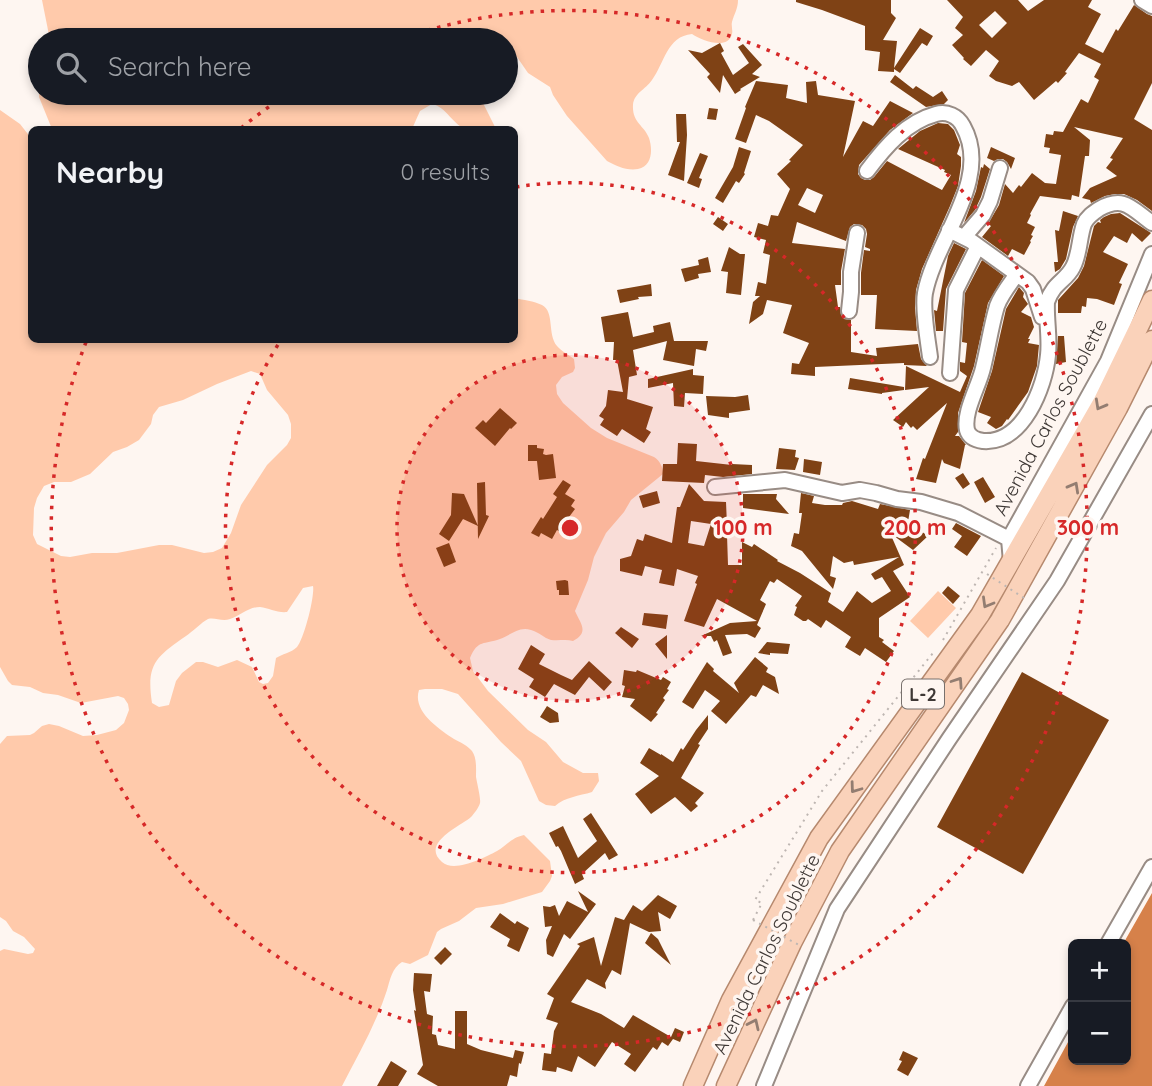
<!DOCTYPE html>
<html lang="en">
<head>
<meta charset="utf-8">
<style>
  :root { --surface:#171b24; --page:#242831; --text:#f1f3f6; --muted:#9ea1a6; --line:#363941 }
  body { margin:0; font-family:Quicksand,sans-serif; background:var(--page); color:var(--text) }
  .controls { position:absolute; right:21px; bottom:21px; display:grid; overflow:hidden; border-radius:10px; box-shadow:0 4px 10px #0003 }
  .controls button { width:63px; height:63px; display:grid; place-items:center; padding:0; border:0; border-bottom:2px solid var(--line); background:var(--surface); color:var(--text); font:35px sans-serif }
  .list { margin:0; padding:0; list-style:none }
  h2 { display:flex; justify-content:space-between; align-items:center; height:91px; margin:0; padding:0 28px; font-size:30px }
  h2 small { font-size:23px; font-weight:400; color:var(--muted) }
  .icon { flex:none; width:38px; height:38px; fill:none; stroke:currentColor; stroke-width:2; stroke-linecap:round; stroke-linejoin:round }
  .map { position:relative; flex:none; width:1152px; height:1086px; overflow:hidden }
  .search { position:absolute; background:var(--surface); box-shadow:0 4px 10px #0003; left:28px; top:28px; width:490px; height:77px; display:flex; align-items:center; gap:18px; box-sizing:border-box; padding:0 24px; border-radius:38px; color:var(--muted); font-size:26px }
  .panel { position:absolute; background:var(--surface); box-shadow:0 4px 10px #0003; left:28px; top:126px; width:490px; height:217px; border-radius:10px }
  .map>svg:first-child { display:block }
  .green { fill:#ffcaab; fill-rule:evenodd }
  .water { fill:#d6814a }
  .building { fill:#7f4215; fill-rule:evenodd }
  .lines { fill:none; stroke-linecap:round; stroke-linejoin:round }
  .minor-casing { stroke:#988c85; stroke-width:18 }
  .major-casing { stroke:#b6896e; stroke-width:21 }
  .path { stroke:#beb6b2; stroke-width:2; stroke-dasharray:2 5; stroke-linecap:butt }
  .minor { stroke:#fff; stroke-width:14 }
  .major { stroke:#fad2ba; stroke-width:18 }
  .path-bridge { stroke:#beb6b2; stroke-width:2; stroke-dasharray:2 5; stroke-linecap:butt }
  .oneway { stroke:#937d71 }
  .ring { fill:none; stroke:#d62828; stroke-width:3.5; stroke-dasharray:3.5 7 }
  .labels { text-anchor:middle; dominant-baseline:central; stroke-width:7; stroke-linejoin:round; paint-order:stroke }
  .shield { fill:#fef6f1; stroke:#78716d; stroke-width:2 }
  .shield-label { font-size:18px; font-weight:bold; fill:#3e3835 }
  .street-label { font-size:19px; fill:#3e3835; stroke:#fef6f1 }
  .centre { fill:#d62828; stroke:#fef6f1; stroke-width:3.5 }
  .ring-label { font-size:21px; text-anchor:middle; font-weight:bold; fill:#d62828; stroke:#fef6f1; stroke-width:7; stroke-linejoin:round; paint-order:stroke }
</style>
</head>
<body>
<div class="map">
<svg width="1152" height="1086" viewBox="0 0 1152 1086">
  <rect width="100%" height="100%" fill="#fef6f1"/>
  <path class="green" d="M42,0H738C738,9 734,14 732,22C731,26 733,30 732,34C728,51 701,40 692,34C667,36 664,64 652,80C645,90 634,93 633,105C632,123 644,125 649,138C653,150 652,166 638,169C627,171 616,166 607,161L567,116L553,95L550,87L528,73L517,57L506,53V40H50Z
    M40,80V93H478L496,129C488,130 476,131 468,130C453,126 447,107 432,104L420,111L412,129H52L39,97Z
    M0,110L20,124L31,138L32,340H514L515,298C523,300 534,301 542,305C555,312 547,334 557,346C561,351 569,355 574,359L575,368L573,372L562,377L556,385L557,394L563,403L591,428L607,438L654,457C660,461 663,467 663,474L631,500L624,512L606,533L594,557L588,580L575,611C580,623 590,632 573,641C566,639 559,641 551,640C544,638 539,632 531,630C519,626 511,635 500,639C484,645 478,639 470,658L473,671L488,691L528,730L546,742L563,762L583,773H598L599,781L592,792C579,796 565,797 555,806L546,805L539,801L521,761L501,742L458,694L442,689H425L419,690C412,711 439,729 454,739C460,742 468,746 472,751C477,758 476,769 476,777C477,783 481,799 480,803C479,807 474,814 471,817C461,826 420,843 442,862C454,873 484,858 497,851C507,845 511,838 524,835L550,861L552,876L550,881L542,892L503,904L476,908L459,921L441,929L437,932L428,955L410,964L402,962C392,968 390,980 387,990C376,1024 358,1055 342,1086H0V951L4,949L28,954L33,953L35,949L24,937L13,931L6,921L0,917V744L7,736L30,735L34,733L42,726L49,724L59,726L83,736L97,735L116,730L124,723L129,710L128,704L124,698L118,696L81,703L58,695L43,693L30,687L12,685L8,681L0,667ZM251,371L260,374L267,390L288,415L291,424V438L287,445L267,465L241,505L231,533L222,548L213,552L204,553L172,545H159L117,553H92L70,557L61,556L37,544L33,535L34,508L37,498L44,486L54,482H71L90,474L113,452L127,447L139,440L151,424L153,415L159,407L183,400L217,384ZM313,586C315,596 304,639 297,647C291,653 282,654 276,658L273,676L268,683L263,684L259,682L252,667L237,660L218,667L203,662H196L182,673L176,681L169,705L159,707L152,703C146,664 156,657 186,636C192,632 202,622 208,619C215,617 222,622 230,619C240,616 248,607 260,607C269,608 277,613 287,612L303,588Z
    M938,591L956,608L928,638L910,621Z"/>
  <path class="water" d="M1152,893V1086H1044L1073,1033V1060H1126V944H1123Z"/>
  <path class="building" d="M796,0H891V13L896,18L883,40L897,41L894,68L920,28L933,36L927,46L922,43L900,73L894,69V72L878,71L880,52L865,50V26L822,10L796,2Z
    M947,0H1018L1028,11L1044,0H1092L1088,7L1101,14L1085,44L1103,53L1116,29L1118,31L1134,5L1147,14L1152,16V83L1134,119L1152,130V211L1137,200L1124,194H1115L1105,196L1091,203L1090,200L1082,198L1090,188L1117,176L1106,168L1113,159L1110,158L1123,138L1074,127L1090,140L1089,156H1085L1079,197L1072,195L1071,200L1040,196L1030,214L1031,215L1027,223L1035,227L1031,235L1033,236L1030,241L1031,242L1024,255L1012,249L1008,256L982,237L991,226L988,224L999,205L1005,184L1013,193L1019,185L1021,187L1032,173L1045,183L1056,184L1061,155L1049,153L1050,148L1044,147L1046,134L1053,135L1054,131L1063,132L1081,99L1088,103L1099,80L1094,77L1101,64L1079,53L1065,72L1067,73L1058,83L1056,81L1034,100L1019,82L1012,86L996,81L989,76L999,61L986,50L971,66L963,59L964,58L952,45L963,35L955,28L963,17ZM995,11L1007,23L992,38L979,25Z
    M720,43L724,51L721,53L733,75L749,63L738,47L743,44L762,65L752,74L760,77L740,89L741,90L735,94L723,75L720,93L707,77L710,74L688,50L702,53Z
    M895,75L913,89L916,86L933,97L942,91L948,100L944,104L926,107L890,82Z
    M756,81L788,85L786,98L807,103L806,82L816,81L818,95L855,101L843,157L863,121L873,126L890,101L913,113L890,130L859,165L858,174L861,178L865,180H870L874,177L887,161L942,190L951,175L944,172L945,170L898,149L920,131L938,123L948,124L954,130L960,145L957,154L961,157V166L958,186L950,206L922,269L916,290L915,308L917,331L875,329L877,295H861V273L864,250L870,251V249L865,247L867,234L866,229L862,225L854,224L850,227L846,241L797,222L792,243L845,249L841,271V285H835L838,307H840L841,315L844,319L851,320V352L877,356L876,348L918,344L921,359L927,366L904,365V363L815,367V376L791,374L792,363L799,364L809,343L783,333L792,305L767,300L763,314L749,324L753,302L760,296H755L758,282L766,284L770,255L763,253L766,240L754,237L758,223L768,226L771,215L778,216L790,189L777,174L791,161L789,160L803,145L769,121L756,115L746,143L735,139L746,108L745,107ZM807,188L823,195L815,213L798,205Z
    M709,108L718,109L716,120L707,119Z
    M676,114H686L687,135L684,181L668,175L680,142H677Z
    M739,147L751,151L744,173L745,174L739,183L736,181L723,203L715,198L733,167Z
    M991,147L1015,158L1011,169L1007,162L1003,159H998L994,161L987,158Z
    M700,153L708,156L699,178L702,179L699,188L687,183Z
    M984,164L990,169L981,197L975,210L964,223L976,191L981,167L983,168Z
    M1063,211L1078,216L1073,227L1066,259L1060,269L1055,272L1054,262H1058L1055,230L1059,231Z
    M1120,213L1151,233L1142,242L1132,233L1127,243L1114,236L1103,252L1128,264L1119,283L1122,284L1114,305L1097,299L1087,298L1086,307L1082,306L1081,313H1058V300L1078,278L1084,266L1094,226L1098,222L1101,223L1100,220L1104,217L1111,214Z
    M718,217L728,224L723,231L713,224Z
    M954,243L966,249L946,289L943,331H936L934,310L937,311L948,256Z
    M729,247L740,254H745L741,295L726,293L728,272L721,271Z
    M708,257L711,272L698,274L699,278L685,282L681,269L699,265L698,260Z
    M982,260L1004,276L988,303L974,366L958,413V432L955,436H959L966,445H965L960,469L944,463L942,459L936,483L916,479L923,458L925,459L947,403L917,430L913,426L911,428L906,422L903,427L893,420L929,387L905,390L906,366L960,392L967,376L960,371V362L965,363L967,343L962,342L965,293Z
    M651,284L652,296L638,297L639,299L620,303L617,290Z
    M1019,287L1024,293L1023,297L1028,304L1021,312L1031,317L1034,327L1028,339H1030L1028,343L1039,345L1037,366L1028,392L1008,420L1007,419L1002,426L996,429L987,423L991,417L978,412L992,371L1006,309Z
    M628,312L633,337L654,332L653,326L670,322L674,341H708L706,351L696,349L694,366L663,360L667,341L633,350L637,375L629,377L627,399L653,407L646,429L651,432L644,443L622,429L617,436L600,425L604,419L599,416L606,406L608,390L623,392L617,360H613L614,342H605L601,317Z
    M1058,336H1064L1066,362L1056,364Z
    M693,369V375L704,376L703,394L685,393L684,407L674,406L673,383L648,388V379Z
    M850,378L904,387V390L882,393V394L848,389Z
    M748,395L750,410L729,413V418L708,415L706,396L735,397Z
    M500,408L517,423L511,429L510,428L495,446L475,428L483,420L486,423Z
    M678,443L697,444L696,461L732,465V464L752,465V474L723,477L705,475L704,483L662,481L663,464H677Z
    M528,445H537V448L544,449L543,454L546,455L553,454L556,478L539,480L537,461H528Z
    M779,448L796,450L795,457L799,458L795,470L776,469Z
    M804,459L822,462L820,475L803,472Z
    M963,473L970,484L963,489L955,478Z
    M983,477L995,497L985,503L974,482Z
    M563,480L571,485L565,494L575,500L571,506L575,509L569,517L571,519L562,533L557,530L552,539L541,533L539,537L531,533L541,517L543,519L557,497L553,494Z
    M485,482L486,515L489,516L478,539L477,483Z
    M689,484L704,501L726,502L727,525L725,534L727,535L728,565H742V542L752,547L754,544L778,560L777,561L800,573L831,593L828,602L843,612L857,591L872,603L891,591L882,577L875,580L871,574L899,557L854,565L853,561L844,563L833,556L830,576L836,578L833,589L802,551L791,546L794,533L799,534L802,513H799L801,493L814,496L812,503L825,505H842L843,503L852,501L878,509L880,504L910,510L908,522L928,536L913,550L890,533L904,565L893,571L910,597L879,618V637L884,640L882,642L894,651L886,662L865,648L860,656L845,647L851,637L826,620L821,628L808,619L806,621H803L794,615L797,607L795,606L802,596L777,579L774,583L770,581L760,600L766,604L757,625L761,628L755,638L747,634L725,635L732,653L723,656L717,640L714,642L711,636H701L730,623L757,621L717,599L704,627L684,621L697,584L695,583L698,576L677,569L674,586L659,583L662,570L645,566L642,576L620,571V559L631,556L637,539L643,541L645,534L672,543L677,507H680ZM691,521L711,524L704,546L688,543Z
    M657,491L660,503L643,508L639,496Z
    M452,493L464,494L478,526L463,519L449,541L439,534L451,515Z
    M743,494H777L776,499L789,514L743,508Z
    M956,523L981,536L967,556L954,547L962,536L952,529Z
    M449,543L456,562L444,567L436,548Z
    M565,580L568,581L569,595H559V590H557L556,581Z
    M948,586L960,596L953,604L942,593Z
    M644,613L668,615L666,629L642,625Z
    M621,627L639,639L632,648L615,633Z
    M667,635V659L655,644Z
    M767,642L790,644L788,654L770,653V655L758,653Z
    M531,645L545,654L539,664L561,675L572,680L589,661L612,682L604,691L589,677L575,695L554,684L545,697L529,687L534,679L518,669Z
    M755,657L768,668L766,672L775,677L779,694L763,685L756,697L751,695L726,724L711,711L720,701L705,690L693,709L682,702L707,662L714,669L713,671L739,693L734,683Z
    M624,670L636,672L637,670L661,680L663,677L671,682L667,689L669,690L663,698L665,700L656,713L658,714L651,722L630,706L635,699L622,697L625,686L622,685Z
    M1022,672L1109,720L1023,874L937,827Z
    M547,706L558,713L559,722L550,723L540,717Z
    M708,715V729L698,744L700,745L681,778L704,793L695,803L698,806L691,812L675,797L651,814L635,794L659,776L640,763L649,748L661,755V754L673,762L681,748L683,750L696,730Z
    M591,813L618,855L609,860L605,853L582,874L584,879L575,884L561,851L558,846L556,847L549,833L563,826L578,858L597,841L583,819Z
    M578,891L596,904L570,939L564,934L553,957L547,954L546,940L552,926L545,927L543,906L550,907L555,905L559,916L567,901L588,912Z
    M658,895L677,906L670,919L658,912L661,931L649,932L630,923L621,975L612,970L605,983L606,989L587,979L571,1002L601,1014L624,1028L633,1015L671,1037L675,1028L684,1032L680,1042L673,1039L668,1046L662,1042L657,1050L653,1047L635,1072L624,1064L631,1054L612,1042L595,1067L578,1056L572,1072L557,1067L556,1072L542,1070L544,1053L551,1054L554,1031L558,1023L546,1019L554,998L547,994L580,946L577,944L594,937L601,966L615,917L624,920L633,905L642,911Z
    M500,913L515,924L517,921L529,928L519,952L507,946L510,939L490,927Z
    M651,933L658,939L671,965L645,943Z
    M445,947L452,954L441,965L434,958Z
    M414,973L432,974L430,992L424,991L427,1014L433,1016L432,1034L436,1035L438,1045L455,1049V1011H467V1044L481,1050L513,1058L515,1050L524,1052L521,1064L519,1063L517,1077L510,1075L507,1086H438L417,1074L423,1065L414,1010L416,1011L413,990Z
    M903,1051L918,1058L908,1076L897,1070L902,1061L899,1060Z
    M391,1061L407,1071L398,1086H377Z"/>
  <g class="lines">
    <g class="minor-casing">
      <path id="minor" d="M1142,0L1152,6
        M867,171C885,147 906,122 936,114C947,111 958,116 963,126C993,179 935,240 925,293C922,309 928,341 930,357
        M949,230L971,241L1028,282L1033,289L1042,317
        M964,237L983,215L990,201L1000,168
        M1017,274C1010,284 1001,295 997,306C991,326 988,348 983,368C979,386 963,412 967,430C969,437 976,440 983,441C1023,444 1045,387 1048,355C1050,338 1046,319 1047,302C1053,283 1066,281 1073,267C1080,254 1079,238 1084,224C1087,217 1093,213 1099,209C1124,195 1131,208 1152,223
        M849,311L851,292V272L857,233
        M950,373L956,290L978,246
        M715,487L785,480L842,493L860,490L876,493L897,499L921,502L958,513L1009,539
        M1011,562L1009,539L1108,361L1152,254
        M1108,944L1152,867
        M764,1086L837,909L949,739L1057,581L1152,414
        M1028,1086L1073,1006"/>
    </g>
    <g class="major-casing">
      <path id="major" d="M693,1086L731,1000L819,838L980,615L1103,401L1152,300
        M726,1086L792,943L840,851L1000,620L1118,408L1152,340"/>
    </g>
    <path class="path" d="M943,640L996,548
      M753,920L762,903L755,900L822,791L933,653"/>
    <use href="#minor" class="minor"/>
    <use href="#major" class="major"/>
    <path class="path-bridge" d="M987,574L1027,600
      M753,920L799,945"/>
  </g>
  <defs><path id="oneway-chevron" d="M-2-3.5L2.5 0L-2 3.5" fill="none" stroke-width="1.6" stroke-linecap="round" stroke-linejoin="round" transform="scale(1.75)"/></defs>
  <g class="oneway">
    <use href="#oneway-chevron" transform="translate(1100 405) rotate(119)"/>
    <use href="#oneway-chevron" transform="translate(1074 487) rotate(-61)"/>
    <use href="#oneway-chevron" transform="translate(987 603) rotate(120)"/>
    <use href="#oneway-chevron" transform="translate(958 682) rotate(-56)"/>
    <use href="#oneway-chevron" transform="translate(855 788) rotate(126)"/>
    <use href="#oneway-chevron" transform="translate(754 1024) rotate(-65)"/>
  </g>
  <circle cx="570" cy="528" r="173" fill="#d62828" fill-opacity=".12"/>
  <g class="ring">
    <circle cx="570" cy="528" r="173"/>
    <path d="M516 187A345 345 0 1 1 281 340"/>
    <path d="M241 128A518 518 0 0 1 288 94M397 40A518 518 0 1 1 86 342"/>
  </g>
  <g class="labels">
    <rect class="shield" x="902" y="679.5" width="42" height="29" rx="5"/>
    <g class="shield-label">
      <text x="923" y="694">L-2</text>
    </g>
    <g class="street-label">
      <text transform="translate(1050 417) rotate(-62)">Avenida Carlos Soublette</text>
      <text transform="translate(766 954) rotate(-64)">Avenida Carlos Soublette</text>
    </g>
  </g>
  <circle cx="570" cy="528" r="10" class="centre"/>
  <g class="ring-label">
    <text x="743" y="535">100 m</text>
    <text x="915" y="535">200 m</text>
    <text x="1088" y="535">300 m</text>
  </g>
</svg>
<div class="controls">
<button>+</button>
<button>−</button>
</div>
<div class="search"><svg class="icon" aria-label="search" viewBox="0 0 24 24"><circle cx="10" cy="10" r="6"/><path d="M15 15l6 6"/></svg>Search here</div>
<section class="panel">
<h2>Nearby<small>0 results</small></h2>
<ul class="list">
</ul>
</section>
</div>
</body>
</html>
